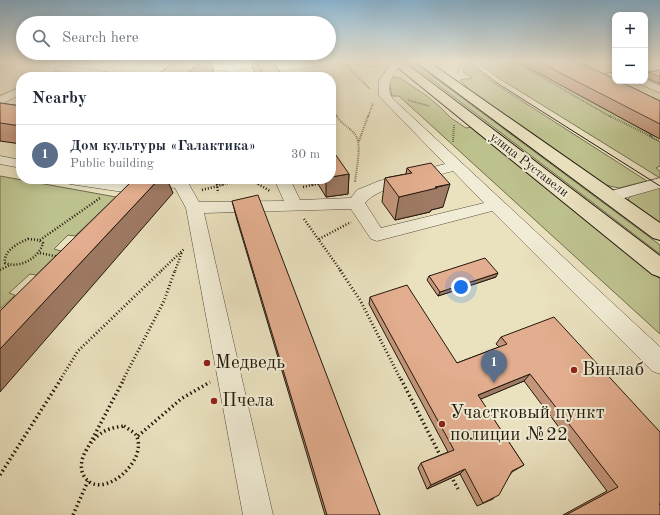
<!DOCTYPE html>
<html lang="en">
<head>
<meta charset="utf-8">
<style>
  :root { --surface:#fff; --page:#f6f6f7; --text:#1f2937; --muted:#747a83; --line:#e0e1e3; --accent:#2563eb }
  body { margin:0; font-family:"Old Standard TT",serif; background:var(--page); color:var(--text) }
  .controls { position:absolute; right:12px; top:12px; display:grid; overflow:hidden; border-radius:8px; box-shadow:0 2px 10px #0003 }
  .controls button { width:36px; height:36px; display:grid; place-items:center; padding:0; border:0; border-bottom:1px solid var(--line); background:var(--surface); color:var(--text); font:20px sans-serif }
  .you { position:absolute; left:461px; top:287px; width:14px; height:14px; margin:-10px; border:3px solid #fff; border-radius:50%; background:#1a73e8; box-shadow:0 0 0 6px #1a73e833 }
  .badge { display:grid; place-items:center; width:26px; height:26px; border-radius:50%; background:var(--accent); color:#fff; font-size:13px; font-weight:700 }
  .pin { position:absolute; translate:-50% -33px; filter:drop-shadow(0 1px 2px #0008) }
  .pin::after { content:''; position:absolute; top:21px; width:14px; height:12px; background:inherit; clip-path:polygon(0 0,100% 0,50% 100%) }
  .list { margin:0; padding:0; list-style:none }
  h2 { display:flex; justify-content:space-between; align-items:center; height:52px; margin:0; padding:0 16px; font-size:17px }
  h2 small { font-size:13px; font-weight:400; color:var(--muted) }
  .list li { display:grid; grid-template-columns:26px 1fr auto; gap:12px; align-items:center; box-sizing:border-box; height:60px; padding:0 16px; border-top:1px solid var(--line) }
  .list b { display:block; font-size:15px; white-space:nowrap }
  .list p { margin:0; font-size:13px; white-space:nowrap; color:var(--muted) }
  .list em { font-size:13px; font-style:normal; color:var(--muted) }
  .icon { flex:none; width:22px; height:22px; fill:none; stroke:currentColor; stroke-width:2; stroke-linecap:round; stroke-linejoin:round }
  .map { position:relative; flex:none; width:660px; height:515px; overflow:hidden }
  .search { position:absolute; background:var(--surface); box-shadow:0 2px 10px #0003; left:16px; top:16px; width:320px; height:44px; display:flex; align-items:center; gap:10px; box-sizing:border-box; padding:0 14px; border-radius:22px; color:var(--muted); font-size:15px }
  .panel { position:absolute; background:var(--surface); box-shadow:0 2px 10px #0003; left:16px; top:72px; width:320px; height:112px; border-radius:16px }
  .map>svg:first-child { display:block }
  .green { fill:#bdc18e; stroke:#706d4e }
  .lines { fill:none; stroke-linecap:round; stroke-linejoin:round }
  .minor-casing { stroke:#564b3a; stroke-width:1 }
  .major-casing { stroke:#24190d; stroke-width:2 }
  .path-far4 { stroke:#24190d; stroke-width:1.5; stroke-dasharray:0.5 1; stroke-linecap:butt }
  .path-far3 { stroke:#24190d; stroke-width:2; stroke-dasharray:0.5 1.5; stroke-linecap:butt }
  .path-far2 { stroke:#24190d; stroke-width:2.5; stroke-dasharray:1 2; stroke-linecap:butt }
  .path-far1 { stroke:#24190d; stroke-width:3; stroke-dasharray:1 2.5; stroke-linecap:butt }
  .path { stroke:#24190d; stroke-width:3.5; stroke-dasharray:1.5 3; stroke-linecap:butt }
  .minor { fill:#f1ecd5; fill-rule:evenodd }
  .major { fill:#eae1bf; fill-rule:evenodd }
  .tram { stroke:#24190d; stroke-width:1 }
  .wall { fill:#c3967b; stroke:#24190d }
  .shaded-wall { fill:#9f7a64; stroke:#24190d }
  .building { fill:#e3ae8f; stroke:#24190d }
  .poi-dot { fill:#8f2418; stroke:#f1ecd5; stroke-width:1.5 }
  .labels { text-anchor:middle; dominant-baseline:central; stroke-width:4; stroke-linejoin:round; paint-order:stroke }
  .far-street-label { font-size:13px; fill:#24190d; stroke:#f1ecd5 }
  .near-poi-label { font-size:19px; fill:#24190d; stroke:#f1ecd5; text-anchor:start }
</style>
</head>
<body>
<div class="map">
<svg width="660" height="515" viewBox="0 0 660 515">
  <rect width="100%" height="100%" fill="#eae1bf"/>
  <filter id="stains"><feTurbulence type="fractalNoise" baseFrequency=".005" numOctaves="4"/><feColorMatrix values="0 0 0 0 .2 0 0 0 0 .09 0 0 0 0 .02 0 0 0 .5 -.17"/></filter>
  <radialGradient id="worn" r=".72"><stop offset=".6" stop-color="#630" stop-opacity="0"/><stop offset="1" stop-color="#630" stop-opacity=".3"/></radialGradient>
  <path class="green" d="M408,62H414L660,245V254Z
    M465,62L494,83L647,181L619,188L605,185L470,90L460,80L472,78L463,72Z
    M477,62H519L652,135L649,136L660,142V166L656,168L660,171V178L497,77Z
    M392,77L400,78L427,96L440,107L451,118L466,128L472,127L660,279V334L399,96H392L389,81Z
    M0,176L116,197L75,236L68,235L54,249L61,251L36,275L30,274L9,293L15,295L0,309Z
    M658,188L660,189V223L631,203L628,199L631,196Z"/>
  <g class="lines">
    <g class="minor-casing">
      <path id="minor" d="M172,62H203L232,65L250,62H277L282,65L308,62H337L332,65L280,71L271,67L263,65L238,70L241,77H231L228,71L177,65Z
        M392,62H402C395,72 383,86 393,99L660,347V374L652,371L492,211L377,241L371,239L351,209L204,213L273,515H243L186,208L175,188L153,185L143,188L138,186L135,183L140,179H179L187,181L199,202L284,201L274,179H290L300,200L351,198L357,190L379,181L445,164L379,96V81ZM453,171L484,203L381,228L365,203C378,186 431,177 453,171Z
        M645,62L660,67V74L645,69Z
        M59,66L122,74L127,77H97L55,71L54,69Z
        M615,72V78L612,79L660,101V110L598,80L597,78L598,76Z
        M645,79L660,86V93L637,83L636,81H645Z
        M21,87V94L0,105V96Z
        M0,156L21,160V168L0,164Z
        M660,178V188L610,202L604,201L602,197L604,193Z
        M62,179C87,179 111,178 136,185L138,188L136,191L130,193L70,184L65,182Z"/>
    </g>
    <g class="major-casing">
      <path id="major" d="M391,62H404L660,256V277L652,274Z
        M416,62H429L660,223V240L653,238Z"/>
    </g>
    <path class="path-far4" d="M516,62L611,117
      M123,63L125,62
      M345,64L370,89
      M346,64L377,67
      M143,65L148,62
      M0,66L10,62
      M458,73L461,62
      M408,100L429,106
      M331,105L337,117
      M368,117L373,103"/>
    <path class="path-far3" d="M337,116C341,124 351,128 356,136C362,145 356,171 355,182
      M610,116L652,137
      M655,136L652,137L660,141
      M359,141L368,116
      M453,142L454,125
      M217,179V185
      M248,179L260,185
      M221,185L247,179
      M311,185L318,184"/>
    <path class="path-far2" d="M217,184L218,193
      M258,184L270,191
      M303,187L316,184
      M202,190L225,184
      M304,219L341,271
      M28,239L38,240L43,243C39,258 20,269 5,263C3,251 18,243 28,239Z
      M319,239L351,222
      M40,240L100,198
      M40,253L59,257
      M0,270L10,265
      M161,271L184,249
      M175,271L182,252"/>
    <path class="path-far1" d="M340,270L360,300L401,380
      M60,380L78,351L162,270
      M123,380L164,301L175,270"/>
    <path class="path" d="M401,379L441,457
      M124,426C128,429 134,432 136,435C150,461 100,503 84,476C75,461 91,439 103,432C110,428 117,427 124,426Z
      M138,436L181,399L210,382
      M86,451L124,379
      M0,475L61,379
      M451,476L458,489
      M73,515L88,481"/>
    <use href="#minor" class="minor"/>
    <use href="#major" class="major"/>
    <path class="tram" d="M469,62L497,83L660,186"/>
  </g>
  <path class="wall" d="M252,62H273L283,77H258L253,69Z
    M521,62H578L660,101V139L520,63Z
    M660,70V84L646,78L649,72Z
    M0,103L21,106V144L0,141Z
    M407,168L443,207L431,210L430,212L395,220L382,202L385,178L406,174Z
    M349,174L348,194L326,197L315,179H331Z
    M232,201L380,515H325L237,220Z
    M429,276L496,277L438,296L427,280Z
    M370,297L457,363L499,347L496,344L501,337L659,504L660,515H563L607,491L524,381L480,399L524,465L512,472L493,499L477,506L460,474L427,489L418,468L421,463L448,452L369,304Z"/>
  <path class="shaded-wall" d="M201,62H211L214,73L209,77H182Z
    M349,174L348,194L326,197V179H331V177Z
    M159,179H167L173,193L0,392V349Z
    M450,184L443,207L431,210L430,212L395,220L399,197Z
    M498,273L496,277L438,296L440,292Z
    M530,374L524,381L474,402L478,395Z
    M465,469L460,474L427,489L431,485Z"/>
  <path class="building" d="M175,62H201L182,77H154Z
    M256,62H273L283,77H265Z
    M539,62H578L615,79V81H619L660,101V124Z
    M660,70V77L649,72Z
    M0,103L21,106V126L0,123Z
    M331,148L349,174L331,177Z
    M431,163L450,184L435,187L437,188L399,197L385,178L412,173L407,168Z
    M134,179H159L0,349V311Z
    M258,195L380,515H327L232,201Z
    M485,258L498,273L440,292L429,276Z
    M407,285L457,363L507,344L501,337L554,317L660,432V504H659L660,505V515H566L618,487L530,374L478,395L524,465L512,471L499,495L483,503L465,469L431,485L421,463L454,450L370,297Z"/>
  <linearGradient id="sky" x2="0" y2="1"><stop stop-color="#89b7d6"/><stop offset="0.46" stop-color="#f6f2e2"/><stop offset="1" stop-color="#f6f2e2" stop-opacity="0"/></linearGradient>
  <rect width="660" height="134" fill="url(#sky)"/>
  <g class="poi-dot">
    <circle cx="207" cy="363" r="4"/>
    <circle cx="574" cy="370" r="4"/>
    <circle cx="214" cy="401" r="4"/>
    <circle cx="442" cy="424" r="4"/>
  </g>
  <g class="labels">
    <g class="far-street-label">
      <text transform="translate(529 165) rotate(38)">улица Руставели</text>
    </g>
    <g class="near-poi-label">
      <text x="215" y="363">Медведь</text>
      <text x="582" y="370">Винлаб</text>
      <text x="222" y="401">Пчела</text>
      <text x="450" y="413">Участковый пункт<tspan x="450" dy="22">полиции №22</tspan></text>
    </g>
  </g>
  <rect width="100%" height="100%" filter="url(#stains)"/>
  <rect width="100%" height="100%" fill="url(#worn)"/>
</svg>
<div class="controls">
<button>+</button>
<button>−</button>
</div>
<div class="you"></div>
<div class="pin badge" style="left:494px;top:383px;background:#5c6f8a">1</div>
<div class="search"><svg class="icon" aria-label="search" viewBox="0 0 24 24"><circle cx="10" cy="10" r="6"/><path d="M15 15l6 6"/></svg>Search here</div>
<section class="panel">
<h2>Nearby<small></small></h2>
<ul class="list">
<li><span class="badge" style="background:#5c6f8a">1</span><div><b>Дом культуры «Галактика»</b><p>Public building</p></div><em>30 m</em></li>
</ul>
</section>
</div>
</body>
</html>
